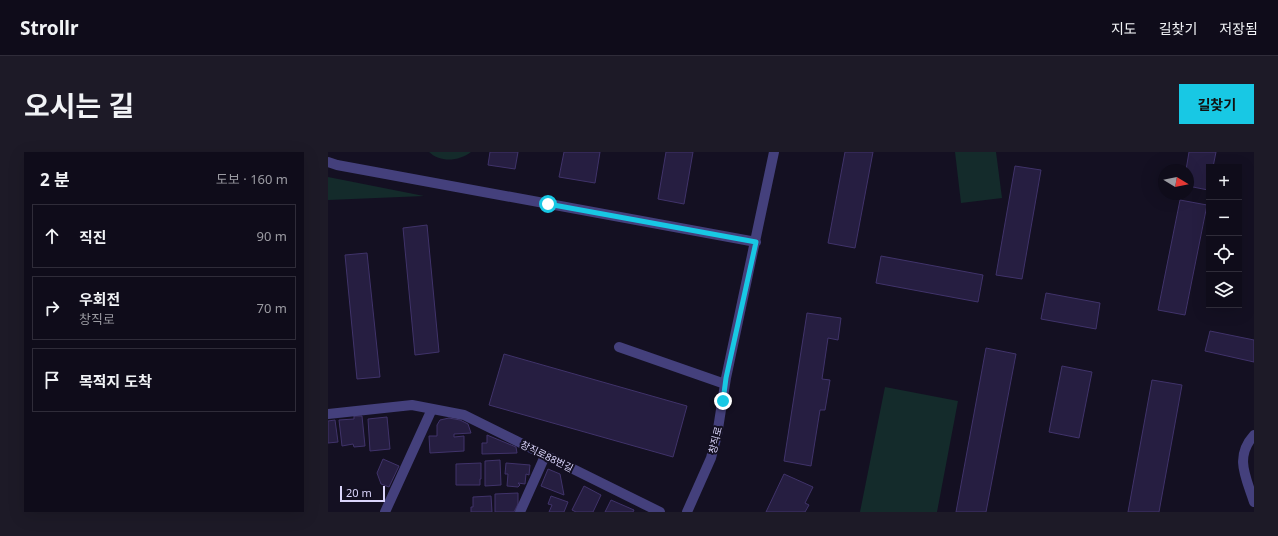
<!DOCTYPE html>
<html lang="ko">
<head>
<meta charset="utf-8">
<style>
  :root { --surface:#0f0c1a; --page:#1d1a27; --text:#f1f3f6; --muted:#9b9ba2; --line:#2f2c39; --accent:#18c8e4 }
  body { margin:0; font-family:"Noto Sans","Noto Sans KR",sans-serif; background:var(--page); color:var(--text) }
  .controls { position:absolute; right:12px; top:12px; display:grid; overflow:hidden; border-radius:0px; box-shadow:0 4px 16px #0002 }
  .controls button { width:36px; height:36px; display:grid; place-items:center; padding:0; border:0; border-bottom:1px solid var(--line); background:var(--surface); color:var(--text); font:20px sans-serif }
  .compass { position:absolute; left:830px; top:12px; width:36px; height:36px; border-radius:50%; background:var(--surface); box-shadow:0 4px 16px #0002; rotate:100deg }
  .scale { position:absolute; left:12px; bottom:10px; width:45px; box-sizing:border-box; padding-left:4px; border:2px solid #dbd5fb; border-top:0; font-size:11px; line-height:14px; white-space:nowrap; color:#dbd5fb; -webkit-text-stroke:3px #141022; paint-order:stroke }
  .stop { position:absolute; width:12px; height:12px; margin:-9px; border:3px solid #18c8e4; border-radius:50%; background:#fff }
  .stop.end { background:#18c8e4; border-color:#fff; box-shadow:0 1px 4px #0008 }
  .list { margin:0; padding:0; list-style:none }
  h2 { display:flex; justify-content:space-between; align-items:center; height:52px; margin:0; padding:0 16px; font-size:17px }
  h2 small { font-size:13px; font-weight:400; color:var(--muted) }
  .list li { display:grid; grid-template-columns:26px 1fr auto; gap:12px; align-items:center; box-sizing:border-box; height:64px; margin:0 8px 8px; padding:0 8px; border:1px solid var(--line); border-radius:0px }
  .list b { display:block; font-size:15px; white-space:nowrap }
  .list p { margin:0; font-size:13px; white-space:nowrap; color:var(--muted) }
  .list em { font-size:13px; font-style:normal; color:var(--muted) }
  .icon { flex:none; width:22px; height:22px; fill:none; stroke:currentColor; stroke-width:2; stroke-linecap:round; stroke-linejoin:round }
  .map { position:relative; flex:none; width:926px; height:360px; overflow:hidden; border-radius:0px }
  header { display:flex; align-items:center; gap:24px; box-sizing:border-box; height:56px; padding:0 20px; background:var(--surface); border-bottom:1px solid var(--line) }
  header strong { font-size:19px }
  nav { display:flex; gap:22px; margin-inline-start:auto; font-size:14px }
  .intro { display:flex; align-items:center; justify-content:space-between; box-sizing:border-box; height:96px; padding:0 24px }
  h1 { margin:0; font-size:28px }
  .button { padding:10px 18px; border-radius:0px; background:var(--accent); color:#111; font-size:14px; font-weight:700 }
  main { display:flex; gap:24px; padding:0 24px }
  aside { flex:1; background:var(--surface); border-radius:0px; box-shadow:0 4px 16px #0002 }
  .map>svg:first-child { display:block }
  .green { fill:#142b2b }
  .building { fill:#261e41; stroke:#40336a }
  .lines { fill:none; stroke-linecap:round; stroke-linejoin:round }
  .minor { stroke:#44407c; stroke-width:10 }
  .route { stroke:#18c8e4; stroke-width:5 }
  .labels { text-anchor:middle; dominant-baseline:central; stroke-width:4; stroke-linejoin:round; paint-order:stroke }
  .street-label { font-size:10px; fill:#dbd5fb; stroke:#141022 }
</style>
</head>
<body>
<header>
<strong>Strollr</strong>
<nav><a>지도</a><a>길찾기</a><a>저장됨</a></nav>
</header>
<div class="intro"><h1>오시는 길</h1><a class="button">길찾기</a></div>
<main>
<aside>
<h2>2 분<small>도보 · 160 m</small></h2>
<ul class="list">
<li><svg class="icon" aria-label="ahead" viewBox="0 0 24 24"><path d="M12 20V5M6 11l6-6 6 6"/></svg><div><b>직진</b></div><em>90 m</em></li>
<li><svg class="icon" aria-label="right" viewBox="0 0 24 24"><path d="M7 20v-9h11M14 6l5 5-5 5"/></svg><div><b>우회전</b><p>창직로</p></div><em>70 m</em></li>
<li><svg class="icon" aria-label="arrive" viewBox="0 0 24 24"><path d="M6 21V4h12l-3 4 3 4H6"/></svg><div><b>목적지 도착</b></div></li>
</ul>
</aside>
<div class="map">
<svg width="926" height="360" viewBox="0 0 926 360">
  <rect width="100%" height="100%" fill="#141022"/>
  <path class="green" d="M101,0H143C131,9 113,11 101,0Z
    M627,0H668L674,46L633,51Z
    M0,25L96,44L0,48Z
    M557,235L630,249L609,360H532Z"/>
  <path class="building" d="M162,0H190L187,17L160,13Z
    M236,0H272L267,31L231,25Z
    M338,0H365L356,52L330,47Z
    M517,0H545L527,96L500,91Z
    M861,0H888L885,15H881L880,38L860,34V18H858Z
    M687,14L713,18L694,127L668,123Z
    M852,48L879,53L857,163L830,158Z
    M99,73L111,200L87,203L75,76Z
    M39,101L52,225L29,227L17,103Z
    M553,104L655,123L650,150L548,131Z
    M718,141L772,151L768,177L713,167Z
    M479,161L513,166L510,188L500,186L494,227L502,228L497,258H492L483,314L456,309Z
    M882,179L926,188V210L877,199Z
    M658,196L688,202L658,360H628Z
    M176,202L359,254L345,305L161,253Z
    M734,214L764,220L751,286L721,280Z
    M824,228L854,233L831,360H800Z
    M26,264H34L37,294L26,295L25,292L14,294L11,268L26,267Z
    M59,265L62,297L42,299L40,267Z
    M121,266L132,268L140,272L143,281L126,282V285L136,284V299L102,301L101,284H109V273L112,268Z
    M7,268L10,290L0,291V269Z
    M159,283L188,295L189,301L154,302V291H159Z
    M55,307L71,314L61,335L53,332L49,321Z
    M172,308L173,333L157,334V309Z
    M153,311V327H152V333H128V312Z
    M178,311L202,313L201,323L198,322L197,332L190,331L192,333L190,335L179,334L180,322H177Z
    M220,317L232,322L236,343L213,334Z
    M456,322L485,335L477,351L481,353L477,360H438Z
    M256,334L273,343L265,360H248L244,358Z
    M190,341V352L186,360H167V342Z
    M163,344L164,360H143V355H145V345Z
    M223,344L240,350L236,360H221L224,353L220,352Z
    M283,348L306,358L305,360H277Z"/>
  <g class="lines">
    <path class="minor" d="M0,10L9,13L428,90
      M291,195L397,232
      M0,262L84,253L136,263L332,360
      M926,283C906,305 918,325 926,350
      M57,360L104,257
      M192,360L217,304
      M359,360L383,306L389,283L398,226L446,0"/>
  </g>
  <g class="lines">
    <path class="route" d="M220,52L428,90L398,226L395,249"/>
  </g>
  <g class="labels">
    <g class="street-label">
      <text transform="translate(387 288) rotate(-77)">창직로</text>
      <text transform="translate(219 304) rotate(26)">창직로88번길</text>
    </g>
  </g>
</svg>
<div class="controls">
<button>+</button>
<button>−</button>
<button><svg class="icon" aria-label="locate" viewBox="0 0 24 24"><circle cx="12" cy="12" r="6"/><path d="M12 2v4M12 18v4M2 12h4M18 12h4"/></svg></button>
<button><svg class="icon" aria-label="layers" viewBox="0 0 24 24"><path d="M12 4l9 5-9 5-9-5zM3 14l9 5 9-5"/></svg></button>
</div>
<svg class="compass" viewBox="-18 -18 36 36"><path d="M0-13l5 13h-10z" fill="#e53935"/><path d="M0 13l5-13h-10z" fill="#9b9ba2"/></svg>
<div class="scale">20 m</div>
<div class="stop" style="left:220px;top:52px"></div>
<div class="stop end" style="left:395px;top:249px"></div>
</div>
</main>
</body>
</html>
